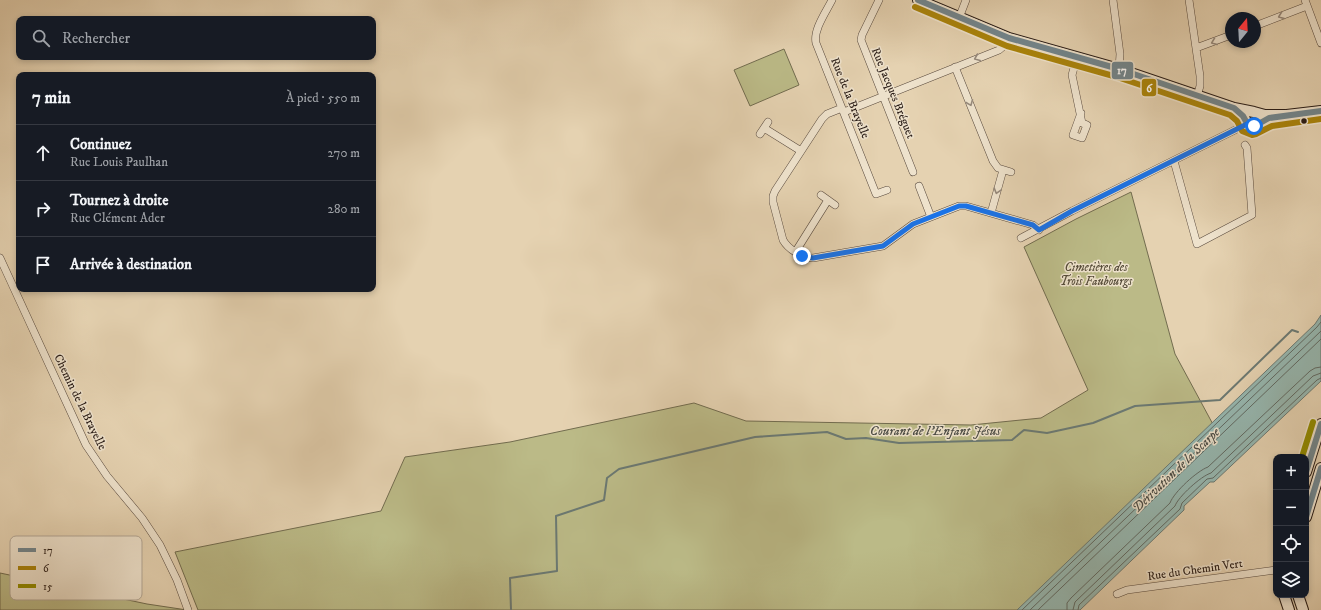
<!DOCTYPE html>
<html lang="fr">
<head>
<meta charset="utf-8">
<style>
  :root { --surface:#171b24; --page:#242831; --text:#f1f3f6; --muted:#9ea1a6; --line:#363941 }
  body { margin:0; font-family:"IM FELL DW Pica",serif; background:var(--page); color:var(--text) }
  .controls { position:absolute; right:12px; bottom:12px; display:grid; overflow:hidden; border-radius:8px; box-shadow:0 2px 6px #0003 }
  .controls button { width:36px; height:36px; display:grid; place-items:center; padding:0; border:0; border-bottom:1px solid var(--line); background:var(--surface); color:var(--text); font:20px sans-serif }
  .compass { position:absolute; left:1225px; top:12px; width:36px; height:36px; border-radius:50%; background:var(--surface); box-shadow:0 2px 6px #0003; rotate:18deg }
  .stop { position:absolute; width:12px; height:12px; margin:-9px; border:3px solid #1a73e8; border-radius:50%; background:#fff }
  .stop.end { background:#1a73e8; border-color:#fff; box-shadow:0 1px 4px #0008 }
  .list { margin:0; padding:0; list-style:none }
  h2 { display:flex; justify-content:space-between; align-items:center; height:52px; margin:0; padding:0 16px; font-size:17px }
  h2 small { font-size:13px; font-weight:400; color:var(--muted) }
  .list li { display:grid; grid-template-columns:26px 1fr auto; gap:12px; align-items:center; box-sizing:border-box; height:56px; padding:0 16px; border-top:1px solid var(--line) }
  .list b { display:block; font-size:15px; white-space:nowrap }
  .list p { margin:0; font-size:13px; white-space:nowrap; color:var(--muted) }
  .list em { font-size:13px; font-style:normal; color:var(--muted) }
  .icon { flex:none; width:22px; height:22px; fill:none; stroke:currentColor; stroke-width:2; stroke-linecap:round; stroke-linejoin:round }
  .map { position:relative; flex:none; width:1321px; height:610px; overflow:hidden }
  .search { position:absolute; background:var(--surface); box-shadow:0 2px 6px #0003; left:16px; top:16px; width:360px; height:44px; display:flex; align-items:center; gap:10px; box-sizing:border-box; padding:0 14px; border-radius:8px; color:var(--muted); font-size:15px }
  .panel { position:absolute; background:var(--surface); box-shadow:0 2px 6px #0003; left:16px; top:72px; width:360px; height:220px; border-radius:8px }
  .map>svg:first-child { display:block }
  .green { fill:#bbba87; stroke:#726c4f }
  .water { fill:#96b7b0; stroke:#6b7973 }
  .lines { fill:none; stroke-linecap:round; stroke-linejoin:round }
  .shore { stroke:#606a64; stroke-width:1 }
  .stream { stroke:#6b7973; stroke-width:2 }
  .minor-casing { stroke:#594a3e; stroke-width:8 }
  .secondary-casing { stroke:#2a1d17; stroke-width:12 }
  .minor { stroke:#eee2cc; stroke-width:7 }
  .secondary { stroke:#eee2cc; stroke-width:10 }
  .bus-1-casing { stroke:#eee2cc; stroke-width:9 }
  .bus-2-casing { stroke:#eee2cc; stroke-width:9 }
  .bus-3-casing { stroke:#eee2cc; stroke-width:9 }
  .bus-1 { stroke:#73868d; stroke-width:6 }
  .bus-2 { stroke:#aa840c; stroke-width:6 }
  .bus-3 { stroke:#938b00; stroke-width:6 }
  .oneway { stroke:#96897b }
  .route { stroke:#1a73e8; stroke-width:5 }
  .bus-dot { fill:#2a1d17; stroke:#eee2cc; stroke-width:1.5 }
  .labels { text-anchor:middle; dominant-baseline:central; stroke-width:3; stroke-linejoin:round; paint-order:stroke }
  .street-label { font-size:12px; fill:#2a1d17; stroke:#eee2cc }
  .park-label { font-size:12px; font-style:italic; fill:#564c39; stroke:#eee2cc }
  .water-label { font-size:13px; font-style:italic; fill:#4a4b45; stroke:#eee2cc }
  .key { fill:#eee2cc; stroke:#b3a796; stroke-width:1 }
  .key-label { font-size:11px; fill:#2a1d17 }
  .line-badge { stroke:#eee2cc; stroke-width:1.5 }
  .badge-label { font-size:11px; text-anchor:middle; font-weight:bold; fill:#fff }
</style>
</head>
<body>
<div class="map">
<svg width="1321" height="610" viewBox="0 0 1321 610">
  <rect width="100%" height="100%" fill="#e5d2b1"/>
  <filter id="stains"><feTurbulence type="fractalNoise" baseFrequency=".005" numOctaves="4"/><feColorMatrix values="0 0 0 0 .2 0 0 0 0 .09 0 0 0 0 .02 0 0 0 .5 -.17"/></filter>
  <radialGradient id="worn" r=".72"><stop offset=".6" stop-color="#630" stop-opacity="0"/><stop offset="1" stop-color="#630" stop-opacity=".3"/></radialGradient>
  <path class="green" d="M784,49L799,85L750,106L734,70Z
    M1131,192L1175,354L1229,454L1066,610H198L175,552L381,511L405,457L510,442L694,403L746,421L971,425L1041,418L1088,390L1024,247L1076,219Z
    M0,573L147,604L187,610H0Z"/>
  <path class="water" d="M1321,315V381L1214,482H1210L1184,506V510L1080,610H1017L1315,324Z"/>
  <g class="lines">
    <path class="shore" d="M1022,610L1317,327L1321,322
      M1030,610L1321,331
      M1038,610L1321,339
      M1067,610V603L1071,598L1170,503C1174,492 1197,471 1208,467L1310,371L1315,368L1321,367
      M1073,610L1075,602L1175,506C1178,497 1201,476 1211,473L1313,376L1321,373
      M1078,610L1079,605L1180,509L1182,503L1207,479L1213,478L1317,380L1321,378"/>
    <path class="stream" d="M511,610L510,578L557,571L556,516L604,500L607,478L619,469L755,437L827,432L846,439L866,438L899,443L1012,440L1024,430L1047,433L1093,423L1135,406L1220,400L1292,330L1298,332"/>
    <g class="minor-casing">
      <path id="minor" d="M832,0C826,12 813,30 816,43L876,194L887,190
        M879,0L862,35L861,40L913,172
        M1113,0L1120,54L1119,69
        M1189,0L1200,76V86L1197,96
        M1305,0L1321,43
        M959,18L966,0
        M1255,26L1307,6
        M1196,48L1231,35
        M1077,57L1072,75L1082,123L1087,125L1082,138L1073,135L1081,113
        M955,67L993,161L998,168L1011,172
        M842,108L827,114L822,119L775,191L773,196V202L783,240C788,249 802,258 813,258L883,246L913,224L959,206H966L1033,225L1039,230
        M844,112L999,50L1005,45L1009,38
        M764,128L801,151
        M760,134L768,122
        M1174,161L1197,244L1252,215L1247,148L1245,145
        M919,186L931,217
        M821,195L835,205
        M991,213L1003,170
        M1021,238L1072,211L1247,124
        M796,251L828,200
        M0,258L86,445L107,476L142,518L160,545L177,580L188,610
        M1117,594L1127,590L1276,570"/>
    </g>
    <g class="secondary-casing">
      <path id="secondary" d="M918,0L1009,38L1119,69L1234,108L1254,112L1265,115H1284
        M1235,109L1243,116L1248,125L1253,127L1269,118L1278,116L1321,111
        M1306,472L1321,424
        M1306,517L1321,468
        M1284,595L1289,610
        M1298,595L1303,610"/>
    </g>
    <use href="#minor" class="minor"/>
    <use href="#secondary" class="secondary"/>
    <g class="bus-1-casing">
      <path id="bus-1" d="M918,0L1009,38L1119,69L1234,108L1243,116L1248,125L1253,127L1269,118L1321,111
        M1306,472L1321,424
        M1306,517L1321,468"/>
    </g>
    <g class="bus-2-casing">
      <path id="bus-2" d="M915,7L1007,46L1117,77L1230,115L1237,121L1242,131L1252,135L1256,134L1272,126L1321,119"/>
    </g>
    <g class="bus-3-casing">
      <path id="bus-3" d="M1302,457L1313,422"/>
    </g>
    <use href="#bus-1" class="bus-1"/>
    <use href="#bus-2" class="bus-2"/>
    <use href="#bus-3" class="bus-3"/>
  </g>
  <defs><path id="oneway-chevron" d="M-2-3.5L2.5 0L-2 3.5" fill="none" stroke-width="1.6" stroke-linecap="round" stroke-linejoin="round"/></defs>
  <g class="oneway">
    <use href="#oneway-chevron" transform="translate(1281 16) rotate(159)"/>
    <use href="#oneway-chevron" transform="translate(1214 42) rotate(159)"/>
    <use href="#oneway-chevron" transform="translate(977 58) rotate(158)"/>
    <use href="#oneway-chevron" transform="translate(970 103) rotate(68)"/>
    <use href="#oneway-chevron" transform="translate(997 191) rotate(106)"/>
  </g>
  <g class="lines">
    <path class="route" d="M802,256L813,258L883,246L913,224L959,206H966L1033,225L1039,230L1072,211L1247,124L1254,126"/>
  </g>
  <circle class="bus-dot" cx="1304" cy="121" r="3.5"/>
  <g class="labels">
    <g class="street-label">
      <text transform="translate(893 93) rotate(68)">Rue Jacques Bréguet</text>
      <text transform="translate(850 98) rotate(68)">Rue de la Brayelle</text>
      <text transform="translate(80 402) rotate(64)">Chemin de la Brayelle</text>
      <text transform="translate(1195 570) rotate(-8)">Rue du Chemin Vert</text>
    </g>
    <g class="park-label">
      <text x="1096" y="267">Cimetières des<tspan x="1096" dy="14">Trois Faubourgs</tspan></text>
    </g>
    <g class="water-label">
      <text x="935" y="431">Courant de l'Enfant Jésus</text>
      <text transform="translate(1176 470) rotate(-44)">Dérivation de la Scarpe</text>
    </g>
  </g>
  <rect x="10" y="536" width="132" height="64" rx="6" class="key"/>
  <rect x="18" y="548" width="18" height="4" fill="#73868d"/>
  <rect x="18" y="566" width="18" height="4" fill="#aa840c"/>
  <rect x="18" y="584" width="18" height="4" fill="#938b00"/>
  <g class="key-label">
    <text x="43" y="554">17</text>
    <text x="43" y="572">6</text>
    <text x="43" y="590">15</text>
  </g>
  <g class="line-badge">
    <rect x="1111" y="61" width="23" height="19" rx="4" fill="#73868d"/>
    <rect x="1141" y="78" width="16" height="19" rx="4" fill="#aa840c"/>
  </g>
  <g class="badge-label">
    <text x="1122" y="74">17</text>
    <text x="1149" y="92">6</text>
  </g>
  <rect width="100%" height="100%" filter="url(#stains)"/>
  <rect width="100%" height="100%" fill="url(#worn)"/>
</svg>
<div class="controls">
<button>+</button>
<button>−</button>
<button><svg class="icon" aria-label="locate" viewBox="0 0 24 24"><circle cx="12" cy="12" r="6"/><path d="M12 2v4M12 18v4M2 12h4M18 12h4"/></svg></button>
<button><svg class="icon" aria-label="layers" viewBox="0 0 24 24"><path d="M12 4l9 5-9 5-9-5zM3 14l9 5 9-5"/></svg></button>
</div>
<svg class="compass" viewBox="-18 -18 36 36"><path d="M0-13l5 13h-10z" fill="#e53935"/><path d="M0 13l5-13h-10z" fill="#9ea1a6"/></svg>
<div class="stop" style="left:1254px;top:126px"></div>
<div class="stop end" style="left:802px;top:256px"></div>
<div class="search"><svg class="icon" aria-label="search" viewBox="0 0 24 24"><circle cx="10" cy="10" r="6"/><path d="M15 15l6 6"/></svg>Rechercher</div>
<section class="panel">
<h2>7 min<small>À pied · 550 m</small></h2>
<ul class="list">
<li><svg class="icon" aria-label="ahead" viewBox="0 0 24 24"><path d="M12 20V5M6 11l6-6 6 6"/></svg><div><b>Continuez</b><p>Rue Louis Paulhan</p></div><em>270 m</em></li>
<li><svg class="icon" aria-label="right" viewBox="0 0 24 24"><path d="M7 20v-9h11M14 6l5 5-5 5"/></svg><div><b>Tournez à droite</b><p>Rue Clément Ader</p></div><em>280 m</em></li>
<li><svg class="icon" aria-label="arrive" viewBox="0 0 24 24"><path d="M6 21V4h12l-3 4 3 4H6"/></svg><div><b>Arrivée à destination</b></div></li>
</ul>
</section>
</div>
</body>
</html>
